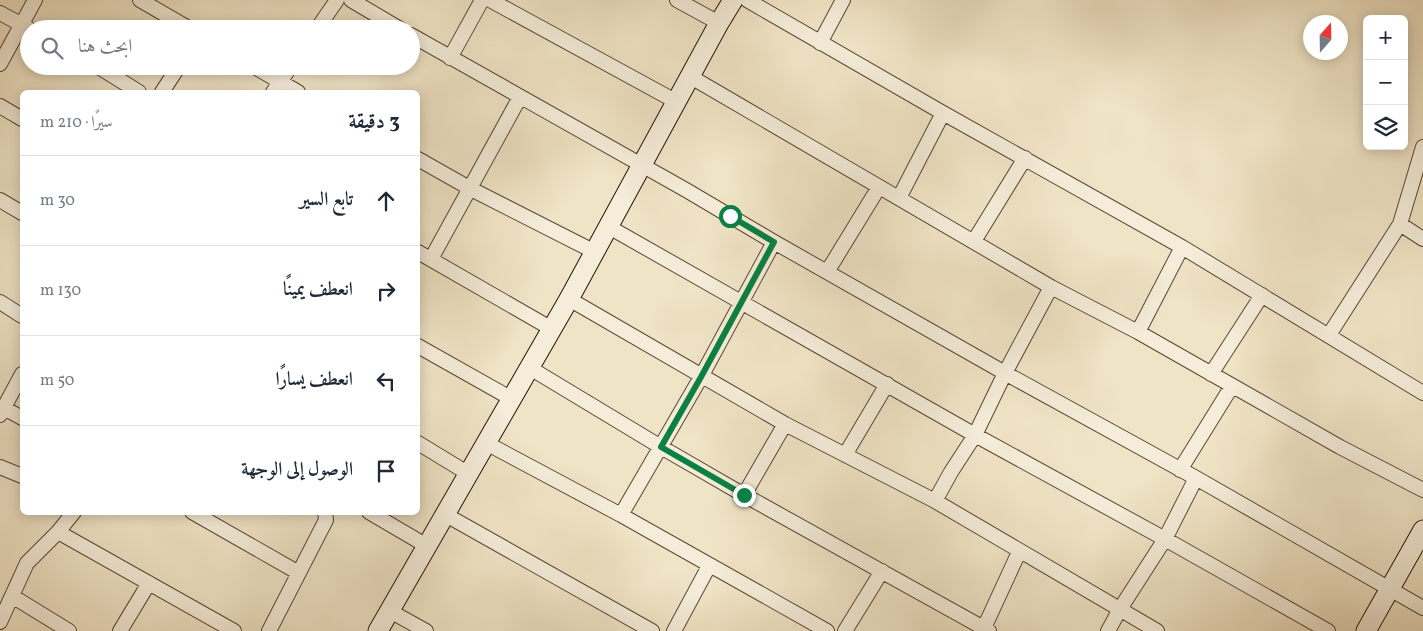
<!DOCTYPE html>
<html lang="ar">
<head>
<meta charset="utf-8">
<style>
  :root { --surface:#fff; --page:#f2f2f3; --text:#1f2937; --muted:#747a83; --line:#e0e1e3 }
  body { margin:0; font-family:Vollkorn,Amiri,serif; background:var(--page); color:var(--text); direction:rtl }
  .controls { position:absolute; right:15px; top:15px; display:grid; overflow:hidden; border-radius:8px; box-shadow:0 2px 12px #0003 }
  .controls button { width:45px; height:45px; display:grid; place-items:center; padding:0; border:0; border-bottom:1px solid var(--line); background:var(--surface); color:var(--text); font:25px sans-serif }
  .compass { position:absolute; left:1303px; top:15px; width:45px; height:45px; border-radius:50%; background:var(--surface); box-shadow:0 2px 12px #0003; rotate:20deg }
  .stop { position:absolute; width:15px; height:15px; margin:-11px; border:4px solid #0b8043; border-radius:50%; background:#fff }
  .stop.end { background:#0b8043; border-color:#fff; box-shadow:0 1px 5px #0008 }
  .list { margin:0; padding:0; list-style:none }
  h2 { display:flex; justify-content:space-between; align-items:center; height:65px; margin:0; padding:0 20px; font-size:21px }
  h2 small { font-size:16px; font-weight:400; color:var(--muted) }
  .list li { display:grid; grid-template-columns:32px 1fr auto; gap:15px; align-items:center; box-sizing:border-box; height:90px; padding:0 20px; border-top:1px solid var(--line) }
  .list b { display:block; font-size:19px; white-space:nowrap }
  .list em { font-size:16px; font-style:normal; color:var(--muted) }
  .icon { flex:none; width:28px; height:28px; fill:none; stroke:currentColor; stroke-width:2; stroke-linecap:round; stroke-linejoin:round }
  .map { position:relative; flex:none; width:1423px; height:631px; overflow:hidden; direction:ltr }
  .search { position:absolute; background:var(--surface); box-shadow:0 2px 12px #0003; left:20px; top:20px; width:400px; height:55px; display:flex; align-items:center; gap:12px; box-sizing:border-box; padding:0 18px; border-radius:28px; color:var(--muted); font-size:19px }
  .panel { position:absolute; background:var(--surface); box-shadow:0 2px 12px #0003; left:20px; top:90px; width:400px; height:425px; border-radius:8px; direction:rtl }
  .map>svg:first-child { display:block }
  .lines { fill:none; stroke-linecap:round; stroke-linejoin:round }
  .street-casing { stroke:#584734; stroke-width:16 }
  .secondary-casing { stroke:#251303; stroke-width:21 }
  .street { stroke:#f5edda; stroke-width:14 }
  .secondary { stroke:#f5edda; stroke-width:19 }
  .route { stroke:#0b8043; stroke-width:6 }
</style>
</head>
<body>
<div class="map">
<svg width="1423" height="631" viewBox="0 0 1423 631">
  <rect width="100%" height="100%" fill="#f0e4c6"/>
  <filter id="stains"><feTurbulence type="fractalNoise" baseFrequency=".004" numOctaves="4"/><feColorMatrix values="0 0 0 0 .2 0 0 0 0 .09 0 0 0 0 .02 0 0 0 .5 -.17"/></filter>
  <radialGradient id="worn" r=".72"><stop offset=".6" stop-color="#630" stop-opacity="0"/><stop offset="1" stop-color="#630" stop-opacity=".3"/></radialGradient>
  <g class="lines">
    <g class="street-casing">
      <path id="street" d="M140,0L190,29
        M351,0L400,29
        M490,0L677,102
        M677,0L719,23
        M747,0L943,113L1182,247L1423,393
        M0,13L28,28
        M317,29L337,0
        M411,35L686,190L774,242L1005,373L1196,478L1423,608
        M820,43L843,0
        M450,58L482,0
        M0,64L35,0
        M97,66L139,92
        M253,66L298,92
        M691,77L1051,287L1138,332L1340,447L1423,490
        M162,92L179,66
        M273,92L291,66
        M0,106L22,119
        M418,159L471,189L595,252
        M899,198L943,113
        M0,200L22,213
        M1400,224L1423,239
        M609,227L975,435L1165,539L1328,631
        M974,241L1025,158
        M418,252L552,329
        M431,259L520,97
        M827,272L879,187
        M569,299L785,424L935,501L1157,631
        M0,302L22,316
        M1138,332L1182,247
        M1329,335L1400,224L1423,147
        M418,346L512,399
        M530,368L661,447L744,495L989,631
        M1211,374L1262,295
        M4,408L22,418
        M0,415L22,374
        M418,443L469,474
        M486,443L621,515L827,631
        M845,455L887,384
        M0,467L22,476
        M1180,470L1232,386
        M744,495L785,424
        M935,501L951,472L975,435L1005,373L1051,287
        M192,512L299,573
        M369,512L427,546
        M446,515L652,631
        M621,515L701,377L774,242
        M58,532L234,631
        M12,596L69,631
        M390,611L426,631
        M0,622L27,563L58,532L74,512
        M984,628L1019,552
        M120,631L149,583
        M269,631L326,520L325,512
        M674,631L709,566
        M845,631L882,571
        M1108,631L1120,609L1165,539L1196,478"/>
    </g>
    <g class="secondary-casing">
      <path id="secondary" d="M378,631L569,299L719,23L733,0
        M1366,631L1423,530"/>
    </g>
    <use href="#street" class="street"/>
    <use href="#secondary" class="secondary"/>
  </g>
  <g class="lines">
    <path class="route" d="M730,216L774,242L701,377L661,447L744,495"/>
  </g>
  <rect width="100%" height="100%" filter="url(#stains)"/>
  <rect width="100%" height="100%" fill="url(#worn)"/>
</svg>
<div class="controls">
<button>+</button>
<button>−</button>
<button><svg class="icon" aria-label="layers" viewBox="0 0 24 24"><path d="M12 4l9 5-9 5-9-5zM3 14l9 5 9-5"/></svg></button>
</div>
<svg class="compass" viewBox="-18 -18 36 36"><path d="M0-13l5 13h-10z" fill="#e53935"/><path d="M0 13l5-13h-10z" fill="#747a83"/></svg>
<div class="stop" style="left:730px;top:216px"></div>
<div class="stop end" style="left:744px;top:495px"></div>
<div class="search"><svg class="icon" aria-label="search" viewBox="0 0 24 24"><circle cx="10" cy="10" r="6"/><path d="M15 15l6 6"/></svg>ابحث هنا</div>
<section class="panel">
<h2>3 دقيقة<small>سيرًا · 210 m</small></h2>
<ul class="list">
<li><svg class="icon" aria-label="ahead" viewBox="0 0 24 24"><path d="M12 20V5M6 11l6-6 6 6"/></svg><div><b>تابع السير</b></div><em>30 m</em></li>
<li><svg class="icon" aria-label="right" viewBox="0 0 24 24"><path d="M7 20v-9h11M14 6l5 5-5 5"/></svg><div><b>انعطف يمينًا</b></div><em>130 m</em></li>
<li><svg class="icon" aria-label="left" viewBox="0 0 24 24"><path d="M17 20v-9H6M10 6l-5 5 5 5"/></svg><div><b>انعطف يسارًا</b></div><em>50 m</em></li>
<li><svg class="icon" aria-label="arrive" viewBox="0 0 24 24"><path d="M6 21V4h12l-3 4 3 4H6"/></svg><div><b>الوصول إلى الوجهة</b></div></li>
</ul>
</section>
</div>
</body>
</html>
